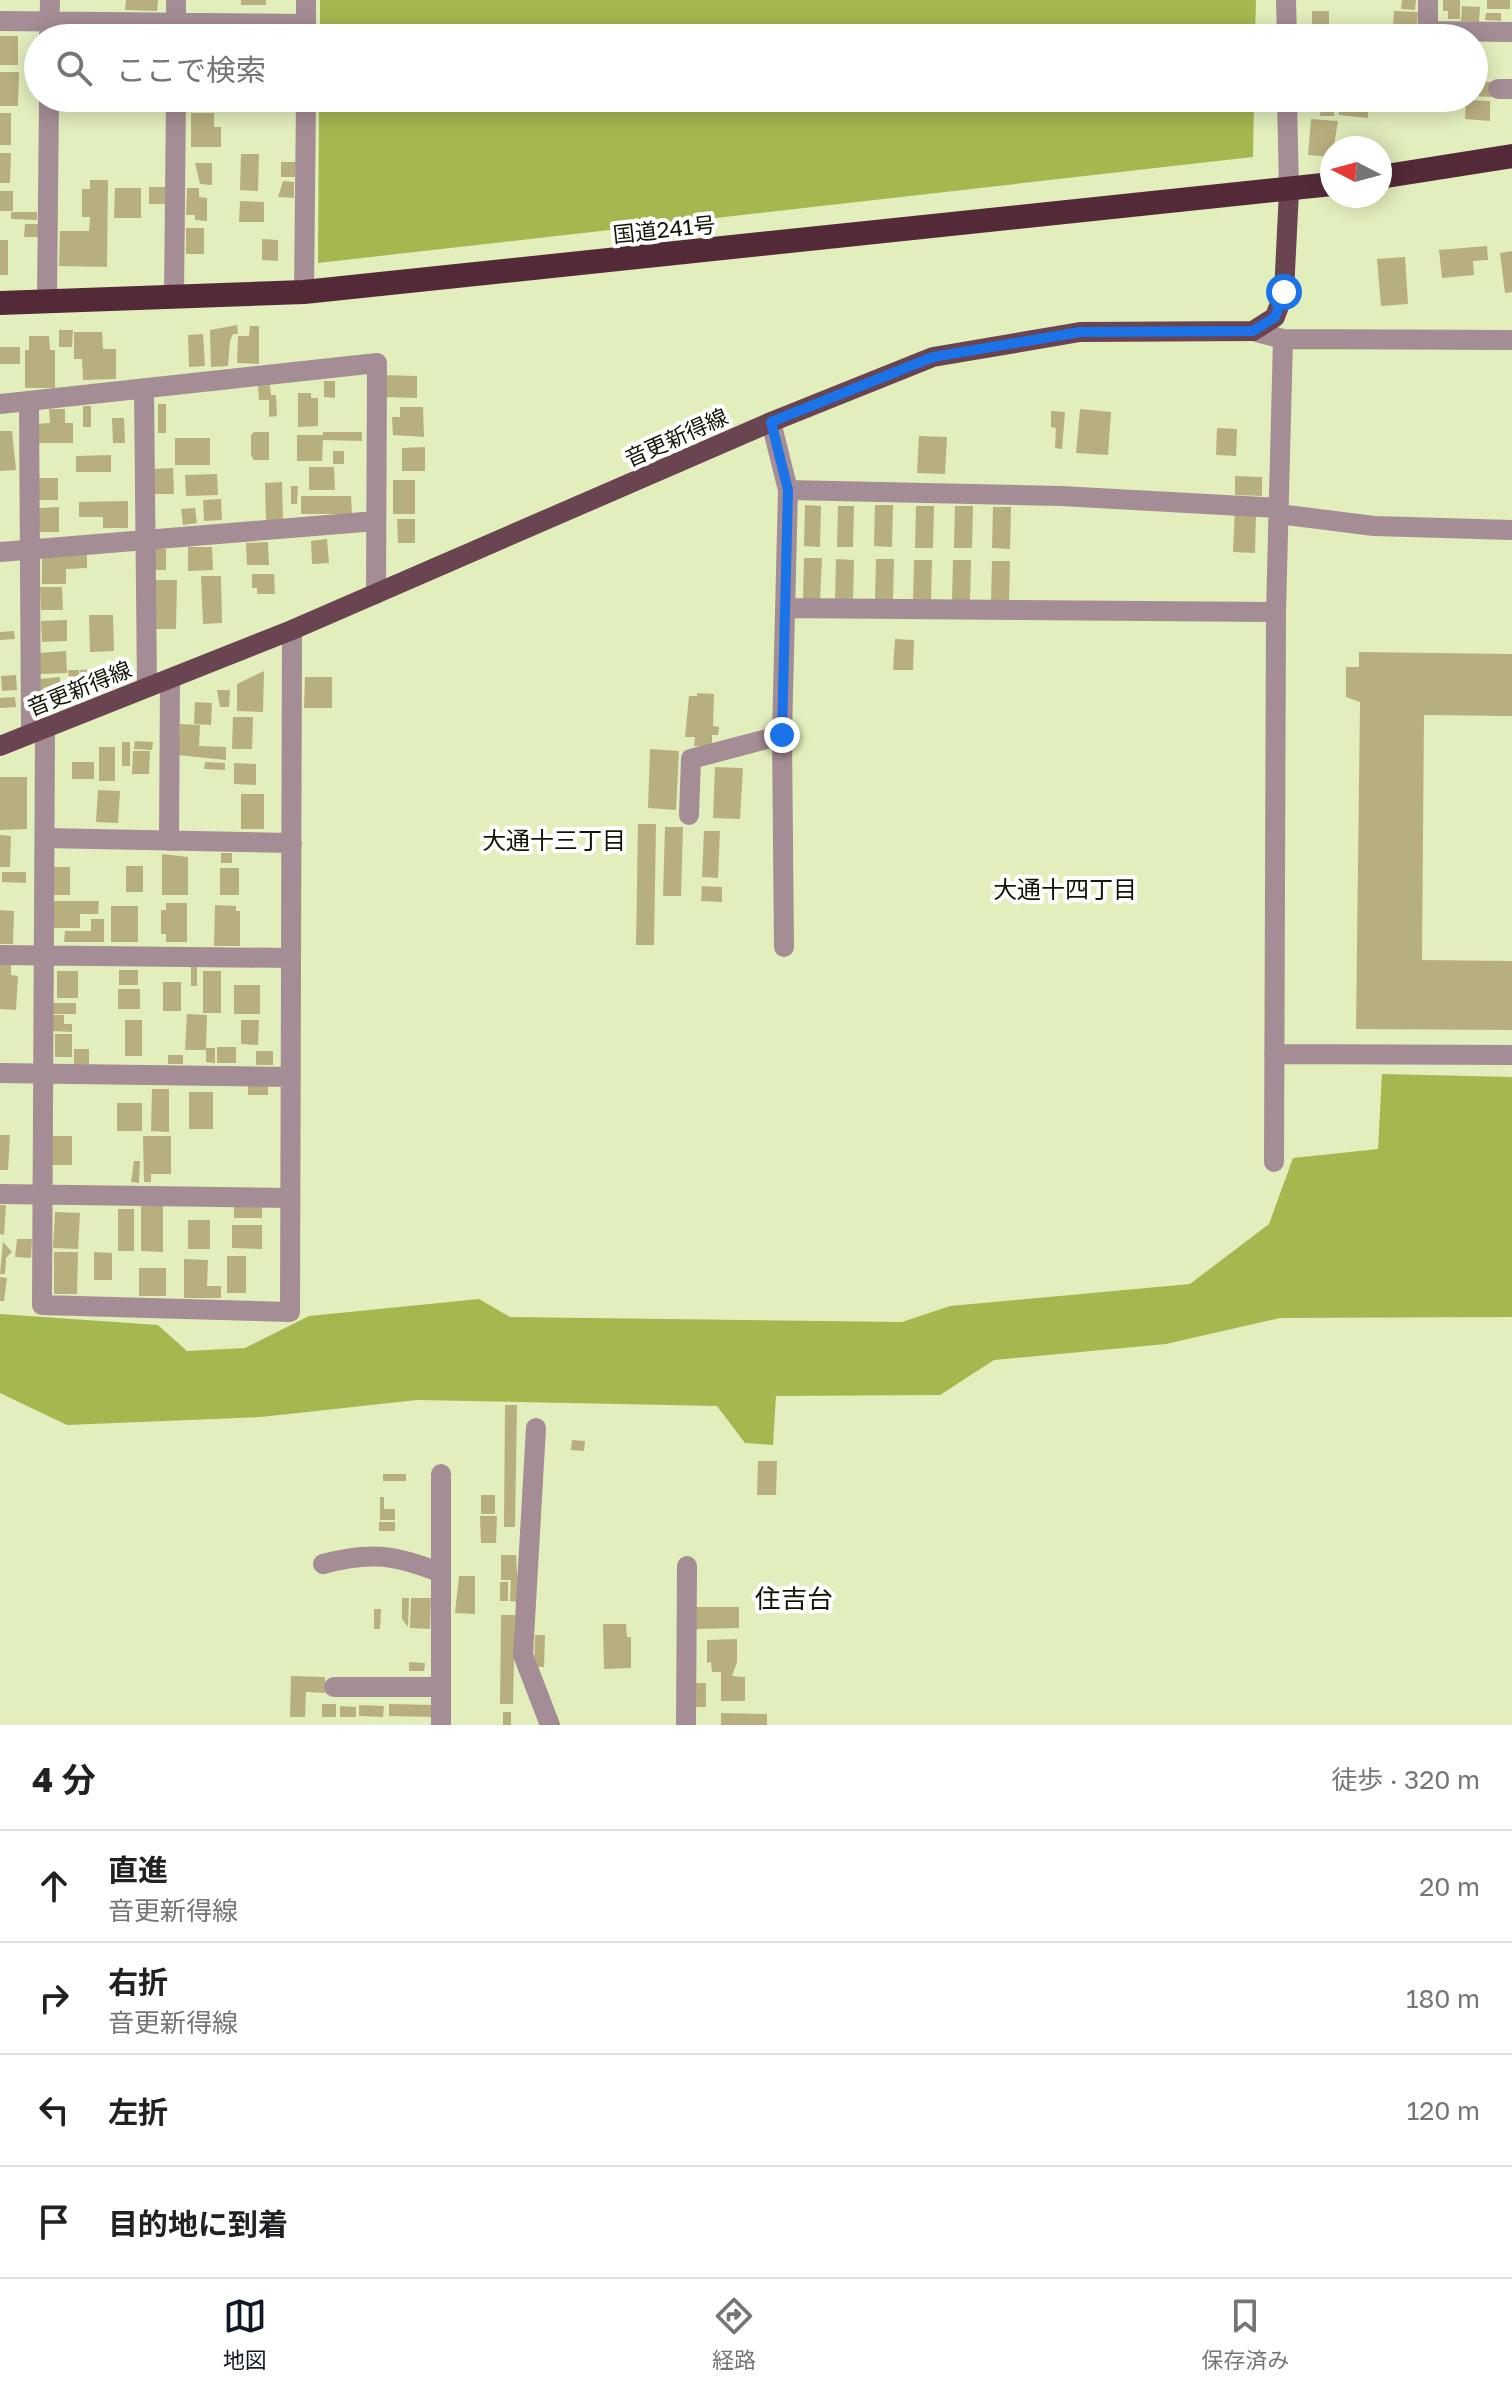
<!DOCTYPE html>
<html lang="ja">
<head>
<meta charset="utf-8">
<style>
  :root { --surface:#fff; --page:#f6f6f6; --text:#202124; --muted:#757577; --line:#e0e0e0; --accent:#111827 }
  body { margin:0; font-family:"Golos Text","Noto Sans JP",sans-serif; background:var(--page); color:var(--text) }
  .compass { position:absolute; left:1320px; top:136px; width:72px; height:72px; border-radius:50%; background:var(--surface); box-shadow:0 4px 20px #0003; rotate:276deg }
  .stop { position:absolute; width:24px; height:24px; margin:-18px; border:6px solid #1a73e8; border-radius:50%; background:#fff }
  .stop.end { background:#1a73e8; border-color:#fff; box-shadow:0 2px 8px #0008 }
  .list { margin:0; padding:0; list-style:none }
  h2 { display:flex; justify-content:space-between; align-items:center; height:104px; margin:0; padding:0 32px; font-size:34px }
  h2 small { font-size:26px; font-weight:400; color:var(--muted) }
  .list li { display:grid; grid-template-columns:52px 1fr auto; gap:24px; align-items:center; box-sizing:border-box; height:112px; padding:0 32px; border-top:2px solid var(--line) }
  .list b { display:block; font-size:30px; white-space:nowrap }
  .list p { margin:0; font-size:26px; white-space:nowrap; color:var(--muted) }
  .list em { font-size:26px; font-style:normal; color:var(--muted) }
  .icon { flex:none; width:44px; height:44px; fill:none; stroke:currentColor; stroke-width:2; stroke-linecap:round; stroke-linejoin:round }
  .map { position:relative; flex:none; width:1512px; height:1725px; overflow:hidden }
  .search { position:absolute; background:var(--surface); box-shadow:0 4px 20px #0003; left:24px; right:24px; top:24px; height:88px; display:flex; align-items:center; gap:20px; box-sizing:border-box; padding:0 28px; border-radius:44px; color:var(--muted); font-size:30px }
  .sheet { height:552px; background:var(--surface) }
  nav { display:flex; justify-content:space-around; align-items:center; box-sizing:border-box; height:112px; border-top:2px solid var(--line); background:var(--surface); font-size:22px; color:var(--muted) }
  nav a { display:grid; justify-items:center; gap:4px }
  nav .on { color:var(--accent) }
  .map>svg:first-child { display:block }
  .forest { fill:#a5b850 }
  .building { fill:#b8af7f }
  .lines { fill:none; stroke-linecap:round; stroke-linejoin:round }
  .minor { stroke:#a48d94; stroke-width:20 }
  .major { stroke:#6a4451; stroke-width:20 }
  .highway { stroke:#542a39; stroke-width:24 }
  .route { stroke:#1a73e8; stroke-width:10 }
  .labels { text-anchor:middle; dominant-baseline:central; stroke-width:8; stroke-linejoin:round; paint-order:stroke }
  .street-label { font-size:22px; fill:#131605; stroke:#fff }
  .neighbourhood-label { font-size:24px; fill:#131605; stroke:#fff }
  .quarter-label { font-size:26px; fill:#131605; stroke:#fff }
</style>
</head>
<body>
<div class="map">
<svg width="1512" height="1725" viewBox="0 0 1512 1725">
  <rect width="100%" height="100%" fill="#e3eebd"/>
  <path class="forest" d="M320,0H1256L1255,38H320Z
    M319,98H1254L1253,157L318,263Z
    M1382,1074L1512,1077V1317L1280,1318L1166,1344L994,1360L940,1395L776,1396L773,1445L745,1443L717,1406L417,1400L261,1417L67,1425L0,1393V1314L158,1325L187,1351L245,1348L309,1316L479,1299L510,1317L902,1322L950,1306L1190,1284L1269,1224L1293,1158L1378,1149Z"/>
  <path class="building" d="M126,0H158L157,11L125,10Z
    M241,0H266V5H241Z
    M1402,0H1416L1415,10L1401,9Z
    M1443,0H1460V19H1448V11H1443Z
    M1487,0H1510V9H1487Z
    M1462,6L1480,7L1479,22L1461,21Z
    M1312,11H1329V36H1312Z
    M1394,11L1418,12L1417,28L1393,27Z
    M1486,13H1501V21L1485,20Z
    M77,31H99V38H77Z
    M0,36H18V65H0Z
    M1474,57H1486L1485,77H1474Z
    M0,72H19L18,106H0Z
    M1474,81L1492,82L1491,97L1474,96Z
    M62,98H109L108,107L62,106Z
    M117,98H137V108H117Z
    M240,98H264V106H240Z
    M1321,98H1334V116H1320Z
    M1339,98H1368V118L1339,115Z
    M191,100H213V108H191Z
    M1466,100L1490,101V121L1465,119Z
    M0,113H11V145H0Z
    M191,113H214V127H221V147H191Z
    M1311,119L1338,121L1332,157L1308,155Z
    M0,153H11L10,183H0Z
    M241,154H259L258,191L240,190Z
    M281,162H296L295,177H281Z
    M195,163H212V185L200,184Z
    M90,180H108L107,267L59,266L60,231H89L90,217H82V189H90Z
    M283,181L294,182V198L278,197Z
    M149,187H165V204H149Z
    M115,188H141V218H114Z
    M187,188H199V197L207,198V221L195,220V215H186Z
    M0,191H13V211H0Z
    M240,201L264,202V222H239Z
    M11,212H37V220L11,219Z
    M25,224H39V237H24Z
    M186,228H204V254H186Z
    M262,239L278,240V261L262,260Z
    M0,240H8V275H0Z
    M1487,246L1488,260L1473,261L1474,275L1442,278L1439,250Z
    M1512,251V292L1505,293L1500,253Z
    M1405,257L1408,304L1381,306L1377,259Z
    M237,325L238,334H233L230,341L228,366L211,367L210,330Z
    M250,326H259V364L237,363L238,336H249Z
    M59,330H73L72,347H59Z
    M74,332H102L103,349H116V379L83,380L82,359H74Z
    M203,334L205,366L189,367L188,335Z
    M29,336H49L50,350H55V388H25V350H29Z
    M0,347H20V364H0Z
    M381,375L417,376V398L381,397Z
    M324,381H335V398L324,397Z
    M270,385L271,395H276L277,416L269,417V400H259L258,386Z
    M298,393H311V398H318V426L298,427Z
    M158,404H166V433H158Z
    M83,406H91V427H83Z
    M400,407H423L424,437L393,435L392,417H400Z
    M49,409H65V423H73V443H36V424L50,423Z
    M1080,409L1111,412L1108,455L1076,453Z
    M1051,411L1065,412L1062,449L1055,448L1056,428L1051,427Z
    M112,418H124L125,443H113Z
    M1217,428L1237,429L1236,456L1216,455Z
    M0,431H12L16,470L0,471Z
    M254,432H269V460H254L251,455V435Z
    M323,432H362V441L323,440L322,461H297V435H323Z
    M919,436L947,437L945,474L917,473Z
    M175,438H210V465H175Z
    M425,447V471H402V448Z
    M333,451H344V464H333Z
    M111,455V472H76V456Z
    M309,467H334L335,490H309Z
    M173,468L174,494H150V469Z
    M217,474L218,495L186,496L185,475Z
    M1235,476L1262,477V496L1235,495Z
    M35,478H58V500H35Z
    M393,480H415V514H393Z
    M282,482L283,520L266,521L265,483Z
    M291,486H298L297,504H291Z
    M301,496H351L352,514H301Z
    M221,499L222,520L204,521L203,500Z
    M128,501V528H103V517H79V502Z
    M805,505L821,506L820,547L804,546Z
    M875,505H893L892,547L874,546Z
    M838,506H854L853,547H837Z
    M916,506H934L933,548H915Z
    M955,506H973L972,548H954Z
    M59,507V532H39V508Z
    M993,507H1011L1010,549L992,548Z
    M195,508L197,523L183,525L181,509Z
    M1235,509L1256,510L1255,553L1233,552Z
    M397,519H415V543H398Z
    M327,539L329,563L312,564L311,541Z
    M268,542L269,565H247L246,543Z
    M188,547H212L213,570L188,571Z
    M152,549H166V570H152Z
    M42,553H87V568L66,569V584H42Z
    M804,558H822L820,600H803Z
    M836,559L854,560L853,601H835Z
    M876,559H894L893,601L875,600Z
    M914,560H932L931,602H913Z
    M953,560H971L970,602L952,601Z
    M992,561H1010L1009,603L991,602Z
    M252,574H274L275,594H257V588H252Z
    M201,576H221L222,623L203,624Z
    M155,580H177L176,629H155Z
    M40,587H62L63,610H41Z
    M89,615H113L114,651L90,652Z
    M67,620V641L42,642L41,621Z
    M14,631L15,639L0,640V632Z
    M895,639L914,640L913,670H893Z
    M66,651L67,673L40,674L39,653Z
    M1359,652L1512,654V716L1424,715L1422,960L1512,961V1030L1356,1029L1360,702L1346,697V667H1359Z
    M97,669L98,687L88,688V680L81,681L80,670Z
    M68,670H79L80,680L69,681Z
    M264,671L263,712L237,711V684Z
    M16,675L17,690L2,691L1,676Z
    M60,677L61,699L40,700L39,679Z
    M305,677H332V708H304Z
    M217,690H230L229,707H220Z
    M697,693L714,694L713,726L719,727L718,735H712V747L694,746L695,737H685L689,696H697Z
    M15,697L16,707L0,708V698Z
    M195,702L212,703L211,725L194,724Z
    M233,717H253L252,749H232Z
    M180,724L200,725L199,746L226,747V760L178,755Z
    M135,741L153,742L152,750L134,749Z
    M122,742H130V766H122Z
    M99,747H115V781H99Z
    M650,749L679,751L676,810L648,808Z
    M133,751H150L149,774H132Z
    M72,762H94V779H72Z
    M205,762L225,763V770L204,769Z
    M234,763L256,764V785L234,784Z
    M715,767L743,768L740,819L713,818Z
    M0,777H27V829L0,830Z
    M98,790L120,791L118,823L96,822Z
    M241,794H264V829H241Z
    M638,824H656L654,945H636Z
    M665,827H683L681,896H663Z
    M704,831H720L718,878L702,877Z
    M0,835L11,836L10,867H0Z
    M221,853H232V863H221Z
    M162,854L188,857V895H162Z
    M126,866H143V892H126Z
    M52,867H70V895H52Z
    M220,868H239V895H220Z
    M2,872H26V883L2,882Z
    M702,886L722,887V902L701,901Z
    M54,901H99L98,914H80V928H54Z
    M166,903H187V942H166V934H161V910H166Z
    M215,905L236,906V911H240V946H214Z
    M111,906H138V942H111Z
    M0,910L14,911L13,944H0Z
    M91,919H104V942H64L65,931H91Z
    M0,963L11,964V975L18,976L16,1010L0,1009Z
    M191,965H197V986H191Z
    M119,970H138V985H119Z
    M57,971H78V998H57Z
    M203,971H221V1013H203Z
    M163,982H181V1011H163Z
    M234,985H260V1014H234Z
    M118,989H140V1009H118Z
    M52,1003H76V1014H51Z
    M187,1014L207,1015L206,1048H215V1063L206,1062V1050H185Z
    M52,1015H64V1024H72V1032L52,1031Z
    M125,1020H142V1056H125Z
    M241,1020H259L258,1045L241,1044Z
    M55,1034H72V1057H55Z
    M217,1047H236V1063H217Z
    M74,1049H89V1064H74Z
    M256,1051H273V1065H256Z
    M168,1055H183V1064H168Z
    M248,1085H268V1095H248Z
    M152,1089H169V1132L151,1131Z
    M189,1092H213V1129H189Z
    M117,1103H142V1131H117Z
    M0,1135H10L8,1170H0Z
    M52,1136H72V1165H52Z
    M143,1136H171V1174H151V1182H144Z
    M134,1161H140L139,1183L131,1182Z
    M234,1204H262V1218H234Z
    M0,1205H6L4,1235L0,1234Z
    M141,1206H163V1252L141,1251Z
    M118,1209H134V1251H118Z
    M55,1212L80,1213L78,1249L53,1248Z
    M188,1220H210V1249H188Z
    M232,1225H262V1249L232,1248Z
    M17,1239H32L31,1258L15,1257Z
    M3,1242L12,1252L6,1258L5,1274H0Z
    M54,1252H78L77,1294H54Z
    M94,1252L112,1253V1280H94Z
    M227,1256H246V1293H227Z
    M184,1259L208,1260L207,1286H221V1298H184Z
    M139,1268H166V1296H139Z
    M0,1277L7,1278L4,1301H0Z
    M505,1405H517L515,1527H504Z
    M572,1440L585,1441L584,1451L571,1450Z
    M758,1461H777L776,1495H757Z
    M383,1474H406V1481H383Z
    M481,1495H495V1514H481Z
    M380,1497H384V1509H395V1520H380Z
    M480,1516H497L496,1543H481Z
    M379,1522H395V1531H379Z
    M501,1555H516L519,1602L510,1601L511,1580H501Z
    M459,1576H475V1614L455,1613Z
    M500,1582H508V1601H500Z
    M402,1598H409L408,1627L402,1619Z
    M411,1598H431L430,1629L410,1628Z
    M694,1607H739V1628L695,1629Z
    M374,1609H381L380,1629H374Z
    M501,1615H515L513,1704H500Z
    M603,1624H626L627,1637H631V1668L604,1669Z
    M535,1635H545L544,1667H534Z
    M737,1639V1662L732,1676L745,1677V1701H721V1672H712L711,1662L707,1663V1640Z
    M409,1662L425,1663L424,1671H409Z
    M291,1676L325,1677V1693L306,1692L305,1717H290Z
    M693,1683H706V1707H693Z
    M322,1704H336V1717H322Z
    M389,1704L434,1705V1717L389,1716Z
    M359,1705L384,1706L383,1717L359,1716Z
    M340,1706L356,1707V1717H340Z
    M503,1712H511V1725H503Z
    M721,1713L767,1714V1725H721Z"/>
  <g class="lines">
    <path class="minor" d="M1286,0L1287,38
      M1428,0V31L1512,32
      M0,21L306,24
      M49,38L50,0
      M176,38V0
      M306,38V0
      M1498,89H1512
      M1287,98L1289,191
      M304,292L306,98
      M174,297L176,98
      M47,301L49,98
      M1253,331L1283,339L1512,340
      M144,389L147,687
      M29,401L31,733
      M0,404L377,363L376,594
      M771,422L788,490L782,735L784,947
      M788,490L1061,496L1279,508
      M1279,514L1374,526L1512,530
      M0,552L376,521
      M785,608L1276,612
      M45,728L42,1305L290,1312L292,630
      M689,815L691,759L782,735
      M45,838L292,843
      M169,841L170,680
      M0,955L291,958
      M1274,1054L1512,1055
      M0,1073L291,1077
      M1274,1162L1276,612L1283,339
      M0,1194L290,1198
      M536,1428L523,1655L550,1725
      M441,1474V1725
      M323,1564C371,1551 396,1555 441,1573
      M334,1687H441
      M686,1725L687,1566"/>
    <path class="major" d="M0,746L292,630L771,422L933,357L1080,332L1253,331L1275,317L1284,292L1289,191"/>
    <path class="highway" d="M1380,177L1512,156
      M0,303L304,292L1332,184"/>
  </g>
  <g class="lines">
    <path class="route" d="M782,735L788,490L771,422L933,357L1080,332L1253,331L1275,317L1284,292"/>
  </g>
  <g class="labels">
    <g class="street-label">
      <text transform="translate(664 229) rotate(-6)">国道241号</text>
      <text transform="translate(676 437) rotate(-24)">音更新得線</text>
      <text transform="translate(79 688) rotate(-22)">音更新得線</text>
    </g>
    <g class="neighbourhood-label">
      <text x="554" y="839">大通十三丁目</text>
      <text x="1065" y="888">大通十四丁目</text>
    </g>
    <g class="quarter-label">
      <text x="794" y="1598">住吉台</text>
    </g>
  </g>
</svg>
<svg class="compass" viewBox="-18 -18 36 36"><path d="M0-13l5 13h-10z" fill="#e53935"/><path d="M0 13l5-13h-10z" fill="#757577"/></svg>
<div class="stop" style="left:1284px;top:292px"></div>
<div class="stop end" style="left:782px;top:735px"></div>
<div class="search"><svg class="icon" aria-label="search" viewBox="0 0 24 24"><circle cx="10" cy="10" r="6"/><path d="M15 15l6 6"/></svg>ここで検索</div>
</div>
<section class="sheet">
<h2>4 分<small>徒歩 · 320 m</small></h2>
<ul class="list">
<li><svg class="icon" aria-label="ahead" viewBox="0 0 24 24"><path d="M12 20V5M6 11l6-6 6 6"/></svg><div><b>直進</b><p>音更新得線</p></div><em>20 m</em></li>
<li><svg class="icon" aria-label="right" viewBox="0 0 24 24"><path d="M7 20v-9h11M14 6l5 5-5 5"/></svg><div><b>右折</b><p>音更新得線</p></div><em>180 m</em></li>
<li><svg class="icon" aria-label="left" viewBox="0 0 24 24"><path d="M17 20v-9H6M10 6l-5 5 5 5"/></svg><div><b>左折</b></div><em>120 m</em></li>
<li><svg class="icon" aria-label="arrive" viewBox="0 0 24 24"><path d="M6 21V4h12l-3 4 3 4H6"/></svg><div><b>目的地に到着</b></div></li>
</ul>
</section>
<nav>
<a class="on"><svg class="icon" aria-label="map" viewBox="0 0 24 24"><path d="M3 6l6-2 6 2 6-2v14l-6 2-6-2-6 2zM9 4v14M15 6v14"/></svg>地図</a>
<a><svg class="icon" aria-label="directions" viewBox="0 0 24 24"><path d="M12 3l9 9-9 9-9-9zM9 14v-3h6M13 9l2 2-2 2"/></svg>経路</a>
<a><svg class="icon" aria-label="saved" viewBox="0 0 24 24"><path d="M7 4h10v16l-5-4-5 4z"/></svg>保存済み</a>
</nav>
</body>
</html>
